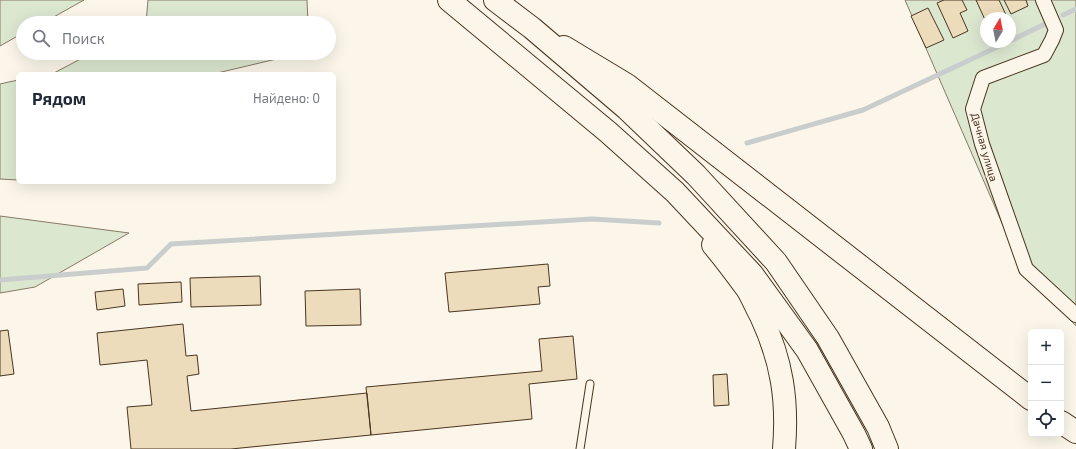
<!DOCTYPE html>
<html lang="ru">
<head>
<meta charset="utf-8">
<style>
  :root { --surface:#fff; --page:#f2f2f3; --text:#1f2937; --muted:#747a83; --line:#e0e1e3 }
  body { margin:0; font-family:"Exo 2",sans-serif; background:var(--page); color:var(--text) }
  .controls { position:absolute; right:12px; bottom:12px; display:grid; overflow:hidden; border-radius:6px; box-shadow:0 4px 16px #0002 }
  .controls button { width:36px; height:36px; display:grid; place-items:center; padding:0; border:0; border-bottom:1px solid var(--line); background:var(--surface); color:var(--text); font:20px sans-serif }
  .compass { position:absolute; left:980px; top:12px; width:36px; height:36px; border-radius:50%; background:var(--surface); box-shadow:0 4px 16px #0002; rotate:10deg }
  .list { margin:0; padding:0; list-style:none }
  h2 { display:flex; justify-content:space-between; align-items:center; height:52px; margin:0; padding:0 16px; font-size:17px }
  h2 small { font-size:13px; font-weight:400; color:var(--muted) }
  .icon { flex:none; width:22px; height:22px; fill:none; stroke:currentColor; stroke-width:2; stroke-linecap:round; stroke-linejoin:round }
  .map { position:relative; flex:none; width:1076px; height:449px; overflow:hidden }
  .search { position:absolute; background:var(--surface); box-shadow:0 4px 16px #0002; left:16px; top:16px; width:320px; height:44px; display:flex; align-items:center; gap:10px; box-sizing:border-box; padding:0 14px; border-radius:22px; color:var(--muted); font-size:15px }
  .panel { position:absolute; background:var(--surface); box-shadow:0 4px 16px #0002; left:16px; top:72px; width:320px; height:112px; border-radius:6px }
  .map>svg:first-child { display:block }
  .green { fill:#dce7d0; stroke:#887966; fill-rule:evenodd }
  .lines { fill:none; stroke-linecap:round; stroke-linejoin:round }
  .stream { stroke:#c9cecd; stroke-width:5 }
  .building { fill:#ecdcbc; stroke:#4a3520 }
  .lane-casing { stroke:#4a3520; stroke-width:9 }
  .street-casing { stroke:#4a3520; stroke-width:16 }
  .primary-casing { stroke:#4a3520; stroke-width:24 }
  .highway-casing { stroke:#4a3520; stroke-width:24 }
  .lane { stroke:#fbf6e9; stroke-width:7 }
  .street { stroke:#fbf6e9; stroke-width:14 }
  .primary { stroke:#fbf6e9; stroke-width:22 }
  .highway { stroke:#fbf6e9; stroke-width:22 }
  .labels { text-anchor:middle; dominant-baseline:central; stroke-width:3; stroke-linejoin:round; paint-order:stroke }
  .street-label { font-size:11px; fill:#4a3520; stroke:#fbf6e9 }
</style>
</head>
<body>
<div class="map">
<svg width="1076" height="449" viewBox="0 0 1076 449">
  <rect width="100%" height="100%" fill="#fbf6e9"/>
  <path class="green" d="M0,0H84L43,23H23V33L0,46Z
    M148,0H307L308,23H146Z
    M905,0H1076V326L1022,269ZM986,18H1010V42H986Z
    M92,53H302L213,74H52Z
    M18,80V180L0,179V84Z
    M0,216L129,233L35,287L0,293Z"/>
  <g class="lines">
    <path class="stream" d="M1063,15L1076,9
      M1010,41L1047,23
      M747,143L863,110L1008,42
      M0,280L147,268L171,244L592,219L659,223"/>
  </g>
  <path class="building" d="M944,0H962L967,10L960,13L968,31L953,38L937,3Z
    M976,0H999L1007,17L986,18V22Z
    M1004,0H1026L1028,6L1011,14Z
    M928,8L944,40L926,48L911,16Z
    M548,264L550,286L538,287L540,304L449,312L445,273Z
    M260,276L261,305L191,307L190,278Z
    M181,282L182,302L139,305L138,284Z
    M123,289L125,306L97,310L95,292Z
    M360,289L361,325L306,326L305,291Z
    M183,324L186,356L197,355L199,374L187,376L191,411L367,393L371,435L231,449H131L127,407L152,405L147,360L100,365L97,333Z
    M8,330L14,374L0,376V331Z
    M573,336L577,379L529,384L532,419L371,435L366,387L542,371L539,339Z
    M727,374L729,405L714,406L713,375Z"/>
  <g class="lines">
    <g class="lane-casing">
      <path id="lane" d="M580,449L590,384"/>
    </g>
    <g class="street-casing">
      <path id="street" d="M1043,0L1056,30L1052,40L1044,55L983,78L973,109L982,144L1026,269L1076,315"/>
    </g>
    <g class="primary-casing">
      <path id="primary" d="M564,47L627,85L1031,399
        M713,245C725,259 736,274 747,289C752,297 756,307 761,316C782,361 788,400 784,449
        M1061,422L1076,432"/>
    </g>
    <g class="highway-casing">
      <path id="highway" d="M449,0L608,132L675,192L752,274L807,350L854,434L861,449
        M495,0L532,28L627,109L696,175L776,262L828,338L878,427L887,449"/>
    </g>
    <use href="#lane" class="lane"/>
    <use href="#street" class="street"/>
    <use href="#primary" class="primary"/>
    <use href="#highway" class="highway"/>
  </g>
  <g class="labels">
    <g class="street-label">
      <text transform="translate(985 147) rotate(74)">Дачная улица</text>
    </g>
  </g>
</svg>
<div class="controls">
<button>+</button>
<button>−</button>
<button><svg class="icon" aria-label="locate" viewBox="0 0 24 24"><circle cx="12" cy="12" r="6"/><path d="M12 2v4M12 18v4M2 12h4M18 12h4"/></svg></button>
</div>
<svg class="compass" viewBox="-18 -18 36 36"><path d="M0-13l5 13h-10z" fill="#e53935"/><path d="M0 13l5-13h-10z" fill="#747a83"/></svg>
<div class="search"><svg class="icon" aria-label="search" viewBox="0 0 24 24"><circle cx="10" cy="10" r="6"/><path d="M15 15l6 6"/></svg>Поиск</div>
<section class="panel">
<h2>Рядом<small>Найдено: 0</small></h2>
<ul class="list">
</ul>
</section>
</div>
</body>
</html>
